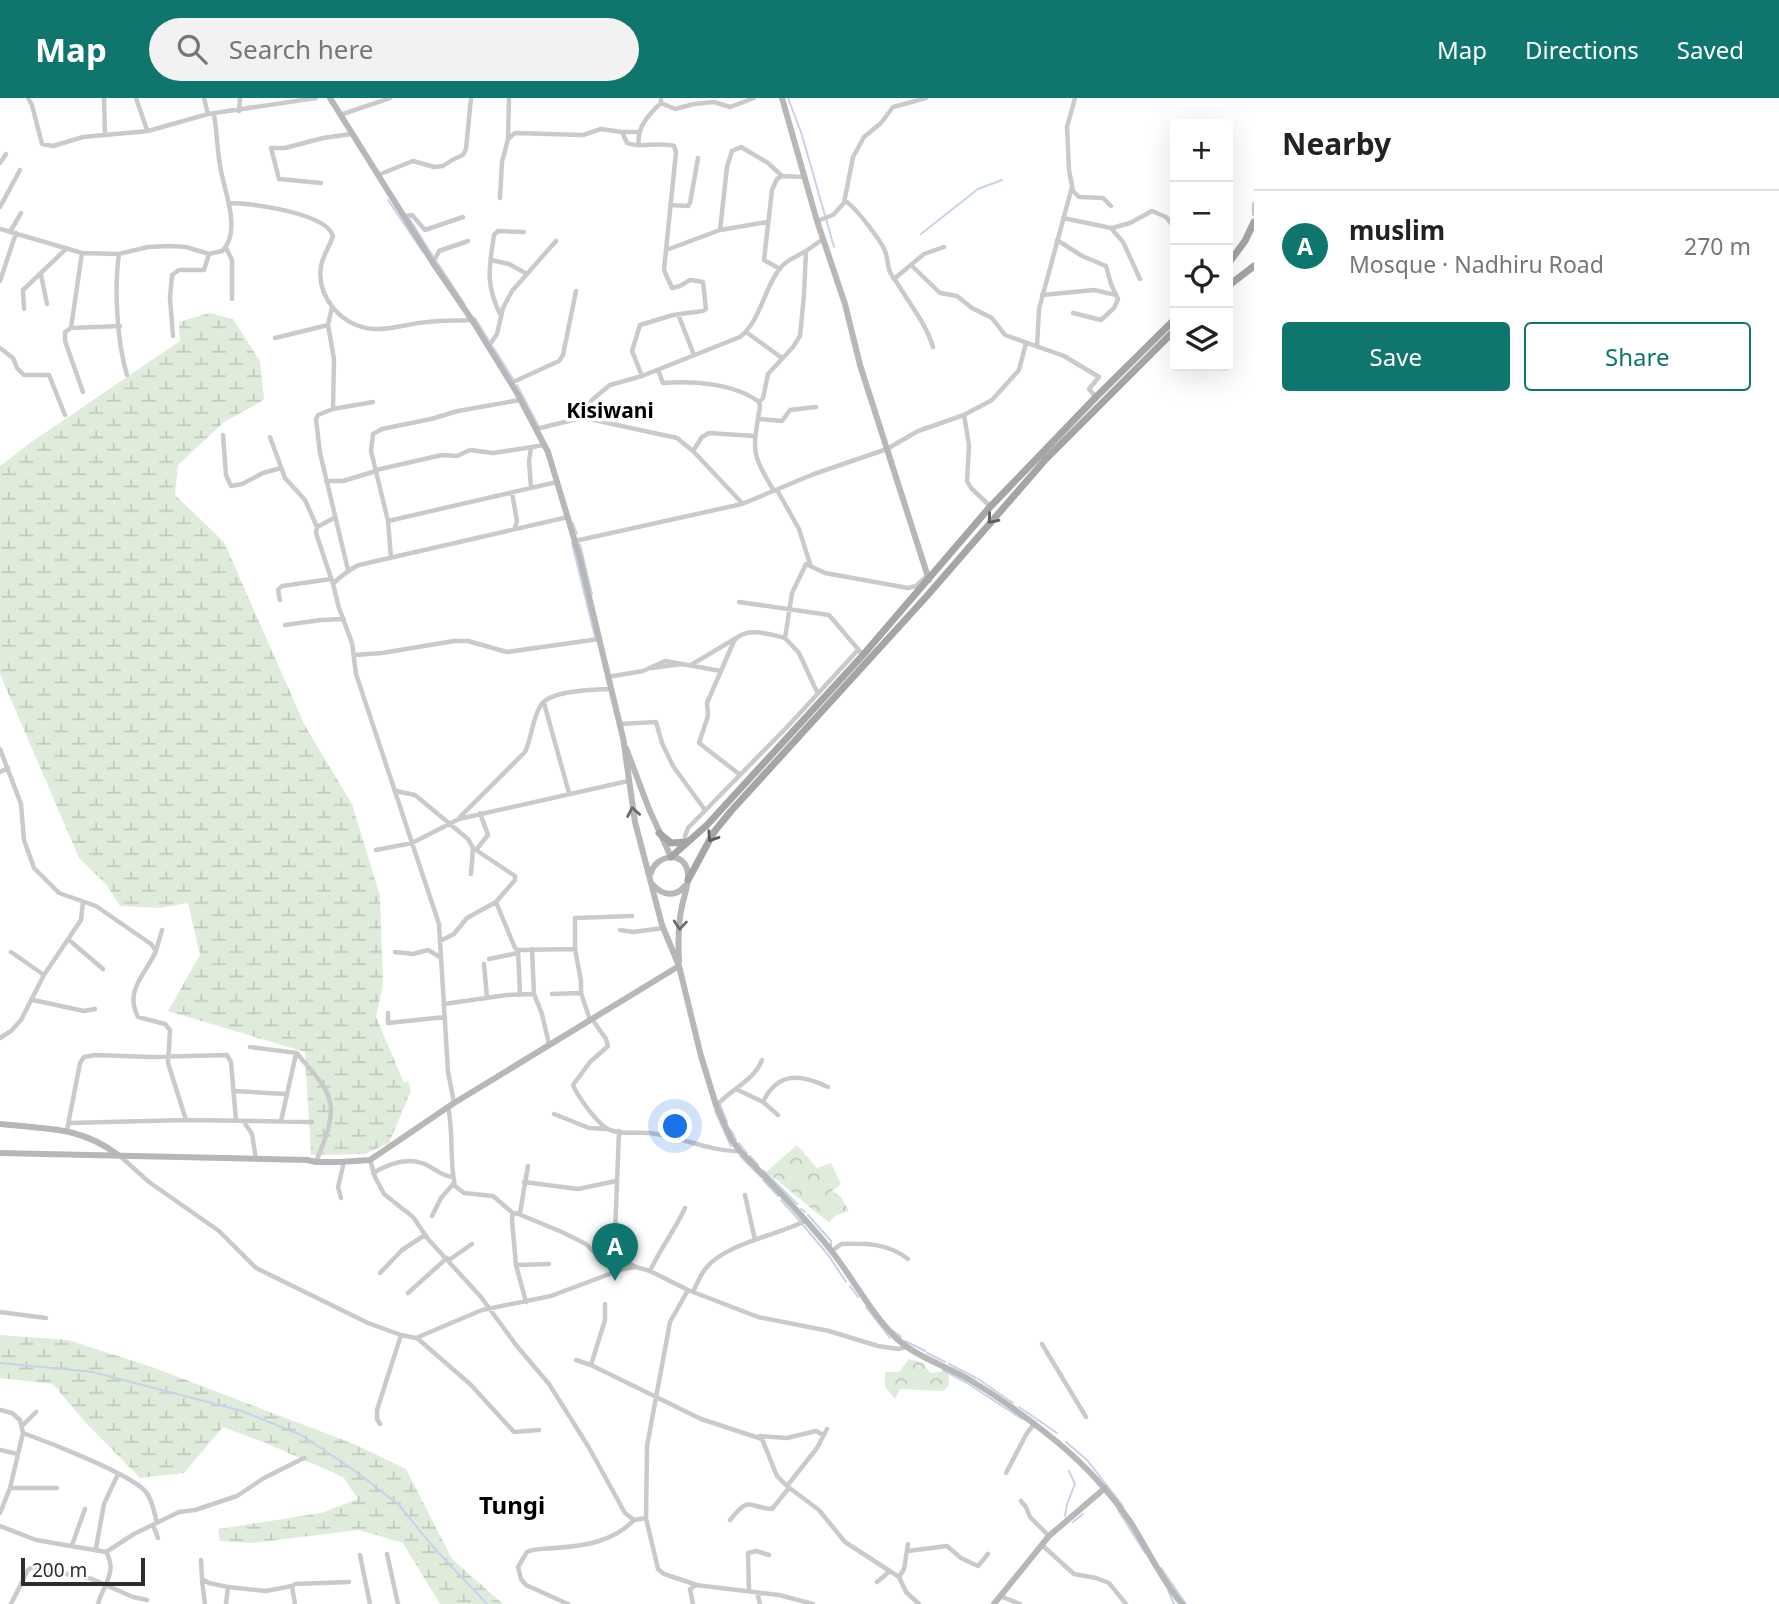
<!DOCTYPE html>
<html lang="en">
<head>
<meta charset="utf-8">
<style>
  :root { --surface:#fff; --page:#f2f2f2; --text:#222; --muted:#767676; --line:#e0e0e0; --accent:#0f766e }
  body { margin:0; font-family:"Noto Sans",sans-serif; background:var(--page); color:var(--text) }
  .controls { position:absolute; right:21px; top:21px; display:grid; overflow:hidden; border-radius:7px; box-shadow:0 7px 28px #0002 }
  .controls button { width:63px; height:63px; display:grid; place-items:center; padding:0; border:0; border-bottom:2px solid var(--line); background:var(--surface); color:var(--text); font:35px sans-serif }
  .scale { position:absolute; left:21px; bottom:18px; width:124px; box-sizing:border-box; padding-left:7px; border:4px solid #2d2d2d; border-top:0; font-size:19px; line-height:24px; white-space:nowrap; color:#2d2d2d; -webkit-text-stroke:5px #fff; paint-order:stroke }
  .you { position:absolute; left:676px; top:1029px; width:24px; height:24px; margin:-18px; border:5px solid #fff; border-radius:50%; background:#1a73e8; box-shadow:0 0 0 10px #1a73e833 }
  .badge { display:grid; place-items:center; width:46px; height:46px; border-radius:50%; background:var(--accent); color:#fff; font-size:23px; font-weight:700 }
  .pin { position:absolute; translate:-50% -58px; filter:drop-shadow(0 2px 4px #0008) }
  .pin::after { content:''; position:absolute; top:37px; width:24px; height:21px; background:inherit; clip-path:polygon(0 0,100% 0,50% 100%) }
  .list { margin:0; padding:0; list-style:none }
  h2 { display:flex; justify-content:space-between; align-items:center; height:91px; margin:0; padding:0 28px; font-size:30px }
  h2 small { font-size:23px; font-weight:400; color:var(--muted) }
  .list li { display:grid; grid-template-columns:46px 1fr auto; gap:21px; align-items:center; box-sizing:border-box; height:112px; padding:0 28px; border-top:2px solid var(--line) }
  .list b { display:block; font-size:26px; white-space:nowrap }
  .list p { margin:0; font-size:23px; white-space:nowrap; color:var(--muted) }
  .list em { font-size:23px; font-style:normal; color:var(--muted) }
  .actions { display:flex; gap:14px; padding:21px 28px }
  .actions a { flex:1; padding:16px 0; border:2px solid var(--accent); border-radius:7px; text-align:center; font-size:24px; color:var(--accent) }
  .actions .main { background:var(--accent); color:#fff }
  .icon { flex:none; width:38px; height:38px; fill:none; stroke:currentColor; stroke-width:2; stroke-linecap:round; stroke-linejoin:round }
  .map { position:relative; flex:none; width:1254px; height:1506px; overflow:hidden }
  header { display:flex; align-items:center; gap:42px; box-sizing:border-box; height:98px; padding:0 35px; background:var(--accent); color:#fff }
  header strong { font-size:33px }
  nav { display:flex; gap:38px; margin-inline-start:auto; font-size:24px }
  .search { width:490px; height:63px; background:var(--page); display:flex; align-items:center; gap:18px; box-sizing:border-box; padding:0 24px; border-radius:38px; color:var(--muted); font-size:26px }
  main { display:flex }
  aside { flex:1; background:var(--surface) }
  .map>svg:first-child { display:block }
  .forest { fill:url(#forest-crowns) }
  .wetland { fill:url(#wetland-marsh) }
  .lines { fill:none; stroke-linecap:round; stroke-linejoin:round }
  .stream { stroke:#c7d3eb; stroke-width:2 }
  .street { stroke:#cacaca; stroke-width:4.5 }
  .secondary { stroke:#b7b7b7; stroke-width:6 }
  .primary { stroke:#a5a5a5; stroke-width:7 }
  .oneway { stroke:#5d5d5d }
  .oneway2 { stroke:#6b6b6b }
  .labels { text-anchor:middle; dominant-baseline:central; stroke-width:7; stroke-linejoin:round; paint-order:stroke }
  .quarter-label { font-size:21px; font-weight:bold; fill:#000; stroke:#fff }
  .district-label { font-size:24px; font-weight:bold; fill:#000; stroke:#fff }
</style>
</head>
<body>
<header>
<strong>Map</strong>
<div class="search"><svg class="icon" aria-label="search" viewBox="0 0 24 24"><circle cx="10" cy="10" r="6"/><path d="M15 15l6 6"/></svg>Search here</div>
<nav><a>Map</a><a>Directions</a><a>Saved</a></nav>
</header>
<main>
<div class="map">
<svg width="1254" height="1506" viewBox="0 0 1254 1506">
  <defs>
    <pattern id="forest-crowns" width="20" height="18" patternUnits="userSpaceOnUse" patternTransform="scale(1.75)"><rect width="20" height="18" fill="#dfebdb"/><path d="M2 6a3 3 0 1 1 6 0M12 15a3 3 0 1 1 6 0" fill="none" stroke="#c0cabc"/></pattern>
    <pattern id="wetland-marsh" width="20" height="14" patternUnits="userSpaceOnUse" patternTransform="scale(1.75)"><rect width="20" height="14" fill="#dfebdb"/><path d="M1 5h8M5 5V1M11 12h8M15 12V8" fill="none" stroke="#c0cabc"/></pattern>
  </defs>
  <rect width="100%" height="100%" fill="#fff"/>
  <path class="forest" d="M797,1047L817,1070L831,1065L841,1086L832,1093L841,1099L849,1113L835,1118L829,1124C807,1108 788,1090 766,1074Z
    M909,1261L923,1265L930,1275L948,1273L949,1287L943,1293L900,1291L895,1301L885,1289V1274H899Z"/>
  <path class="wetland" d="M210,215L233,221L260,263L264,302L224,324L178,367L175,397L224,444L305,628L352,706L380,798L383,886L376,919L404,985L408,983L411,993L389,1045L365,1056L311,1057L305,954L168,913L200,857L188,805L161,810L120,808L107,787L79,760L0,576V368L30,345L180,243L179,224Z
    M0,1237L68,1242L152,1269L354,1346L406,1371L452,1461L503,1506H440L403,1445L359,1432L251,1445L220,1443L218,1431L321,1415L358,1401L343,1379L266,1345L223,1329L184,1375L140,1380L84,1323L53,1286L0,1280Z"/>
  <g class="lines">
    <path class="stream" d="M788,0L802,37L834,149
      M388,102L423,154
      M409,120L434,160
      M921,136L978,91L1002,82
      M437,164L465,207
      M475,220L489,243
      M493,249L513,281
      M517,287L538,327
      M573,425L577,436
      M572,445L595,539
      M580,446L592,496
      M720,1006L727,1024
      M715,1013L731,1048
      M731,1032L736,1042
      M739,1045L747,1055
      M740,1058L761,1079
      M750,1058L758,1067
      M764,1073L797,1106
      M763,1082L778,1098
      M781,1102L800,1123
      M801,1111L805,1114
      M808,1117L831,1143V1149
      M803,1127L829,1158L846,1184
      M850,1188L858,1199
      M866,1209L890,1240
      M892,1232L901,1239
      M905,1243L925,1253
      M927,1255L945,1264
      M0,1265L93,1274L242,1313L301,1337L351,1370L399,1407L434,1450L487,1506
      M949,1266L976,1280
      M943,1272L967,1285L1022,1321
      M978,1281L1013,1305
      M1019,1309L1057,1335
      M1066,1344L1087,1362L1123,1408
      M1118,1412L1145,1455
      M1065,1418L1067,1406L1075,1386L1069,1373
      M1073,1424L1083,1416
      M1161,1470L1186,1506
      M1168,1492L1174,1506"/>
    <path class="street" d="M28,0L32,7L42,46L53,48L83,39L148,33L208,16L316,0
      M104,0L105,36
      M136,0L147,32
      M204,0L208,16
      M1075,0L1067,29L1069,72L1073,93L1079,99L1103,100L1111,108
      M661,5L675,11L694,6L714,4L730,9L754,0
      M239,13L240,0
      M340,17L390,0
      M623,34H640
      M508,41L515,35L583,37L601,31L622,34L627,45C642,51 659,43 674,48L676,54L664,172L672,190L680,188L690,182L703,184L706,211L703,213L673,217L640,227L632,253L642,278
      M639,47C636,30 649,16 661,5V0
      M0,65L6,56
      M378,77L413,63L434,69L443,68L452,62L463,57L466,51L471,0
      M321,85L279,81L271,50H285L323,40L351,36
      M500,100L502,64L508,41L509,0
      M845,103C854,107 882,144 885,153C888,160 887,167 890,174C892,179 896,183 899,188C911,208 926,226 933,249
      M230,105C252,105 326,115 333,138C330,148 323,157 321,168C316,199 342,229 374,231C392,232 410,225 428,224C442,222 457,223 471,222
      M1254,106V116
      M670,107L688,108L690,105L698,60
      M0,109L20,72
      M405,118L412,117L425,132L463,119
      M1063,120L1111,130L1123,144L1140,181
      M817,123L833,117L844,105L853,59L864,39L881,25L893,9L926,0
      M1112,130L1130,125L1152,113L1166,119L1175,130
      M0,131L82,155L119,156L148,149L170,148L186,149L209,156L222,153C243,133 223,91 220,67C217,50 217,33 214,17
      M720,132L727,69L732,53L741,49L768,65L782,78
      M10,134L21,115
      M1057,142L1082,158L1106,168L1111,186L1118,201L1114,210L1101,222L1073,215
      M226,150L232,162V201
      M669,151L720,132L767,124
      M119,156C114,190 117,244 127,277
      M491,162L509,166L527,176
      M433,165L439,153L468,143
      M911,167L940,195L957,198L972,210L992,220L1005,237L1064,258L1099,279L1089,291L1096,299
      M780,171L764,162L772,92L777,81L782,78L804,79
      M41,177L47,206
      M894,181L924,156L944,149
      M0,183L16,135
      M1042,197L1094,192L1116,197
      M332,209L328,227L334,261L333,311
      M24,211L23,192L65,152
      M678,216L694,257
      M501,218C485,186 489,171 494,137L498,133L524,134
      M71,230L82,155
      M746,234L782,260
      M173,238L170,200L172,177L179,172H204L209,156
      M275,240L328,227
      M489,248L497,236L503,210L512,193L556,143
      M1037,249L1039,211L1072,89
      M0,250L13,260L17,270L24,277H49L65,317
      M658,272L663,285C693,283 734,285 759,304L760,308C753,353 750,354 774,393
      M511,285L559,263L563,257L576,193
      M83,294L65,243V234L71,230L120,228
      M759,304L763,300L768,276L793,249L800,238L804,197L806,153L823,141
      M964,317L969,347L967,383L971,390L990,408
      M580,319L677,340L693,353L742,405
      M758,321L782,323L790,312L816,309
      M536,331L577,321L593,301L610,287L642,278L740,239C762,221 764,188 782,168C789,161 798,158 806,153
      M223,337L226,377L231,388L242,386L263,375L281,370
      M270,339L285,380L305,402L317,429
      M693,353L702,339L709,335L754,338
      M376,372L442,357L457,358L470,352L493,355L545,347
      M326,383H343L376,373
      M531,390L529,363L531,350
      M777,392L799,431L810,466
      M512,395L517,423L515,430
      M388,423L557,384
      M575,443L742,406L814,376L887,351L918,333L964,317L992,302L1019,272L1026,245
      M391,460L388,423L371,353L373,336L382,331L431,321L458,313L520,302
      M348,472L320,355L316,321L318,317L333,311L373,304
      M333,486L316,435L317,429L334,420
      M280,502L278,492L282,488L331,481
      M739,504L829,517L863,557
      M285,527L321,522L344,521
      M355,557L382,555L454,543H468L507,554L599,541
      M691,567L736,540
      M652,570L682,566
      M607,579L643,573L665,563L721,573
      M817,594L799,555L785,540L792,495L806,466L825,475L908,490L916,488L927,478
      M544,605L569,695
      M620,626L656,624L662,645L673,668L705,712
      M0,651L21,706L24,742L34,770L59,795L96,808L151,846L156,853C146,876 124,892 138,919L165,926L170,932L168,965L186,1022
      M0,674L8,670
      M739,676L699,645L708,618L707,605L734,543C745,528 769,536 785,540
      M396,693L415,697L468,741L473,750L471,776
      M459,720L525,654C532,640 532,620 541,607C551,592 593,592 610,591
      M686,744L685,738L688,730L789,627L858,552
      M376,752L412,745L459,721L628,683
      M476,752L488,737L480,715
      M496,804L515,850L518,852L520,897
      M620,832L633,834L663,830
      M69,842L103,871
      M440,843L454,836L467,820L496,804L515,782V778L476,752
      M532,851L534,896
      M575,851V820L632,818
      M518,852L575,851L581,883V895
      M156,853L162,832
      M11,854L44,877
      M395,854L413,856L428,852L440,859
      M489,861L518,855
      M484,866L487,900
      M552,896L581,895L590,922
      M33,902L84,913L95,911
      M444,906L507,897L534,896L542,916L549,946
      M388,915V925L445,919
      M592,921L606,941L608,948L590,964L573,987C578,999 595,1022 606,1030C617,1037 637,1034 649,1035C680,1038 707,1053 739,1053
      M0,940L11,933L21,922L44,877L81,822L83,804
      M250,949L297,955C307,969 324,984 329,1000C336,1019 323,1046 316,1064
      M736,991L763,1004L778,1017
      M234,993L286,996
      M763,1004C778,973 801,976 828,989
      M454,1005L448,974L439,826L356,576L352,545L339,510L333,486C337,481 353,469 359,467L568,419
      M717,1007C731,991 754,983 762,962
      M448,1009C454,1035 449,1062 455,1088L464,1095L493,1098L514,1116
      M554,1016L589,1030L608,1031
      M281,1023L296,956
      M244,1024L252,1036L256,1061
      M70,1025L186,1022L312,1024
      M67,1032L80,965L84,959L95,957L151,959L227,957L231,964L236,1023
      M120,1058L149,1084L219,1133L256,1170L368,1225L401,1237L416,1240L482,1212L551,1198L623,1171L636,1169L650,1173L688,1192L758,1219L829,1233L878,1248L898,1251L906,1249
      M370,1062L375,1079L384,1096L413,1119L428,1141L481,1199L516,1247L549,1286L588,1348L625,1415L634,1422L646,1420
      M373,1075C388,1066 405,1059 422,1065C434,1069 440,1078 453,1079
      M524,1084L578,1091L616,1083
      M745,1097L755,1142
      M341,1100L338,1089L344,1064
      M520,1115L528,1068
      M432,1118L441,1100L454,1085
      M832,1153L841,1146C865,1145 888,1145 908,1161
      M614,1161L619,1033
      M449,1162L472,1146
      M516,1167L549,1166
      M650,1173C660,1151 675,1132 685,1110
      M380,1175L402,1152L425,1137
      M688,1192L670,1224L647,1348L646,1420L658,1471L664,1476L697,1487
      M693,1194C697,1186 700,1177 706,1170C725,1146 778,1137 805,1123
      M408,1195L447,1160
      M526,1204L516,1167L512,1122V1118L516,1115L562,1134L586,1146L596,1156L634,1168
      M0,1214L46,1220
      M417,1240L470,1286L514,1334L539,1332
      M1042,1246L1086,1319
      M576,1262L591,1267L701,1321L762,1341L777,1378L787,1388L819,1412L845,1444L899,1479L906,1494L919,1506
      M591,1267L605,1222V1206
      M0,1312L12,1315L20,1322L23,1335L10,1390
      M380,1326L377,1321V1312L401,1237
      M22,1328L36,1314
      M23,1335C48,1344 131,1376 146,1394C153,1403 154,1414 157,1425
      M760,1338L787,1340L816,1333L823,1337
      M0,1352L18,1356
      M1006,1375L1027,1335L1034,1326
      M787,1388L817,1350L827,1331
      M1021,1403L1026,1409L1030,1419L1049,1438
      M0,1415L10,1390H57
      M730,1422C751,1397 746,1409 772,1411L789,1390
      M153,1427L158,1440
      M0,1428L36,1442L106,1454C118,1474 103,1487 98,1506
      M72,1447L85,1411
      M1042,1447L1074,1476L1096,1480L1109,1485L1126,1506
      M96,1450L104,1406L118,1376
      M908,1453L947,1448L961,1460L978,1468L988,1456
      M106,1454L134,1436L179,1414L195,1412L237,1398L264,1380L304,1360
      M387,1456L398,1506
      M360,1457L370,1506
      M201,1462L202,1481L209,1485L228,1489
      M899,1479L904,1471L908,1446
      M202,1483L205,1506
      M877,1484L890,1473
      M749,1493L748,1455L756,1453L769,1457
      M757,1494L760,1506
      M1000,1498L1020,1506
      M11,1506L28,1472L32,1469L92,1481L133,1499L147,1502
      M226,1506L228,1489L266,1493L292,1488
      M295,1506L292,1488L295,1486L349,1484
      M568,1506L526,1487L521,1481L518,1469L527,1454C536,1450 545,1451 555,1450C584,1448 613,1444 634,1422
      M693,1506L690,1491L696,1487L779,1497L813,1506"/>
    <path class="secondary" d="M330,0L433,165L472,222L517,295L548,354L579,457L623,640
      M782,0L817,123L845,206L860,267L929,482
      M623,639L635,724L662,827L679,868L701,958L716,1007L731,1041L740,1053C771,1085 802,1116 830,1151C853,1180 870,1214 896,1240C916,1259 946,1268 970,1282C1000,1300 1029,1321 1056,1343C1085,1367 1110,1394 1131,1425C1148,1452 1161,1481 1182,1506
      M626,650L649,711L671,759
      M651,775C656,756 686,752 688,776C689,786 684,798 682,808C678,826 678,845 679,863
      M653,787C663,798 676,799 685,788
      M0,1026C45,1031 80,1028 118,1057
      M0,1055L307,1062L316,1064H340L370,1062L454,1005L679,868
      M994,1506L1049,1438L1105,1390"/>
    <path class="primary" d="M1228,166L1245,143L1254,124
      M1228,188L1254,168
      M659,735L671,745L686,744
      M671,759L707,727L863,557L990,409L1096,299L1175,221
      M688,782L714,734L731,713L926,499L1045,362L1175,232"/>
  </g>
  <defs><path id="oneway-chevron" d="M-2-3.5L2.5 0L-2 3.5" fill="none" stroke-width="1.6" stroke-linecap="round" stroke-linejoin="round" transform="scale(1.75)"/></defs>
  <g class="oneway">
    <use href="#oneway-chevron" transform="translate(992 421) rotate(131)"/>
    <use href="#oneway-chevron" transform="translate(712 739) rotate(123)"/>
  </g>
  <g class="oneway2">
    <use href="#oneway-chevron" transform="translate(633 714) rotate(-100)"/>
    <use href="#oneway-chevron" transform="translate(680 827) rotate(95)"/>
  </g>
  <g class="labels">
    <g class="quarter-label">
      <text x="610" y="312">Kisiwani</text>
    </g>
    <g class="district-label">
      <text x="512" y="1406">Tungi</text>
    </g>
  </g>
</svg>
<div class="controls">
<button>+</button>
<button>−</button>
<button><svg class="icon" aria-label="locate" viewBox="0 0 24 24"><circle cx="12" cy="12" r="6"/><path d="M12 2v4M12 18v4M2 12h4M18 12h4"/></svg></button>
<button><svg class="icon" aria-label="layers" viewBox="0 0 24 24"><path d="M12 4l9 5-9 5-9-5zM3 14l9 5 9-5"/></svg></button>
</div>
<div class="scale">200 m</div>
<div class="you"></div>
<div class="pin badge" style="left:615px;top:1183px">A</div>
</div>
<aside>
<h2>Nearby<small></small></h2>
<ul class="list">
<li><span class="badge">A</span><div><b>muslim</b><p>Mosque · Nadhiru Road</p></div><em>270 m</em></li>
</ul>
<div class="actions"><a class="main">Save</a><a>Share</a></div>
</aside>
</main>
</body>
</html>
